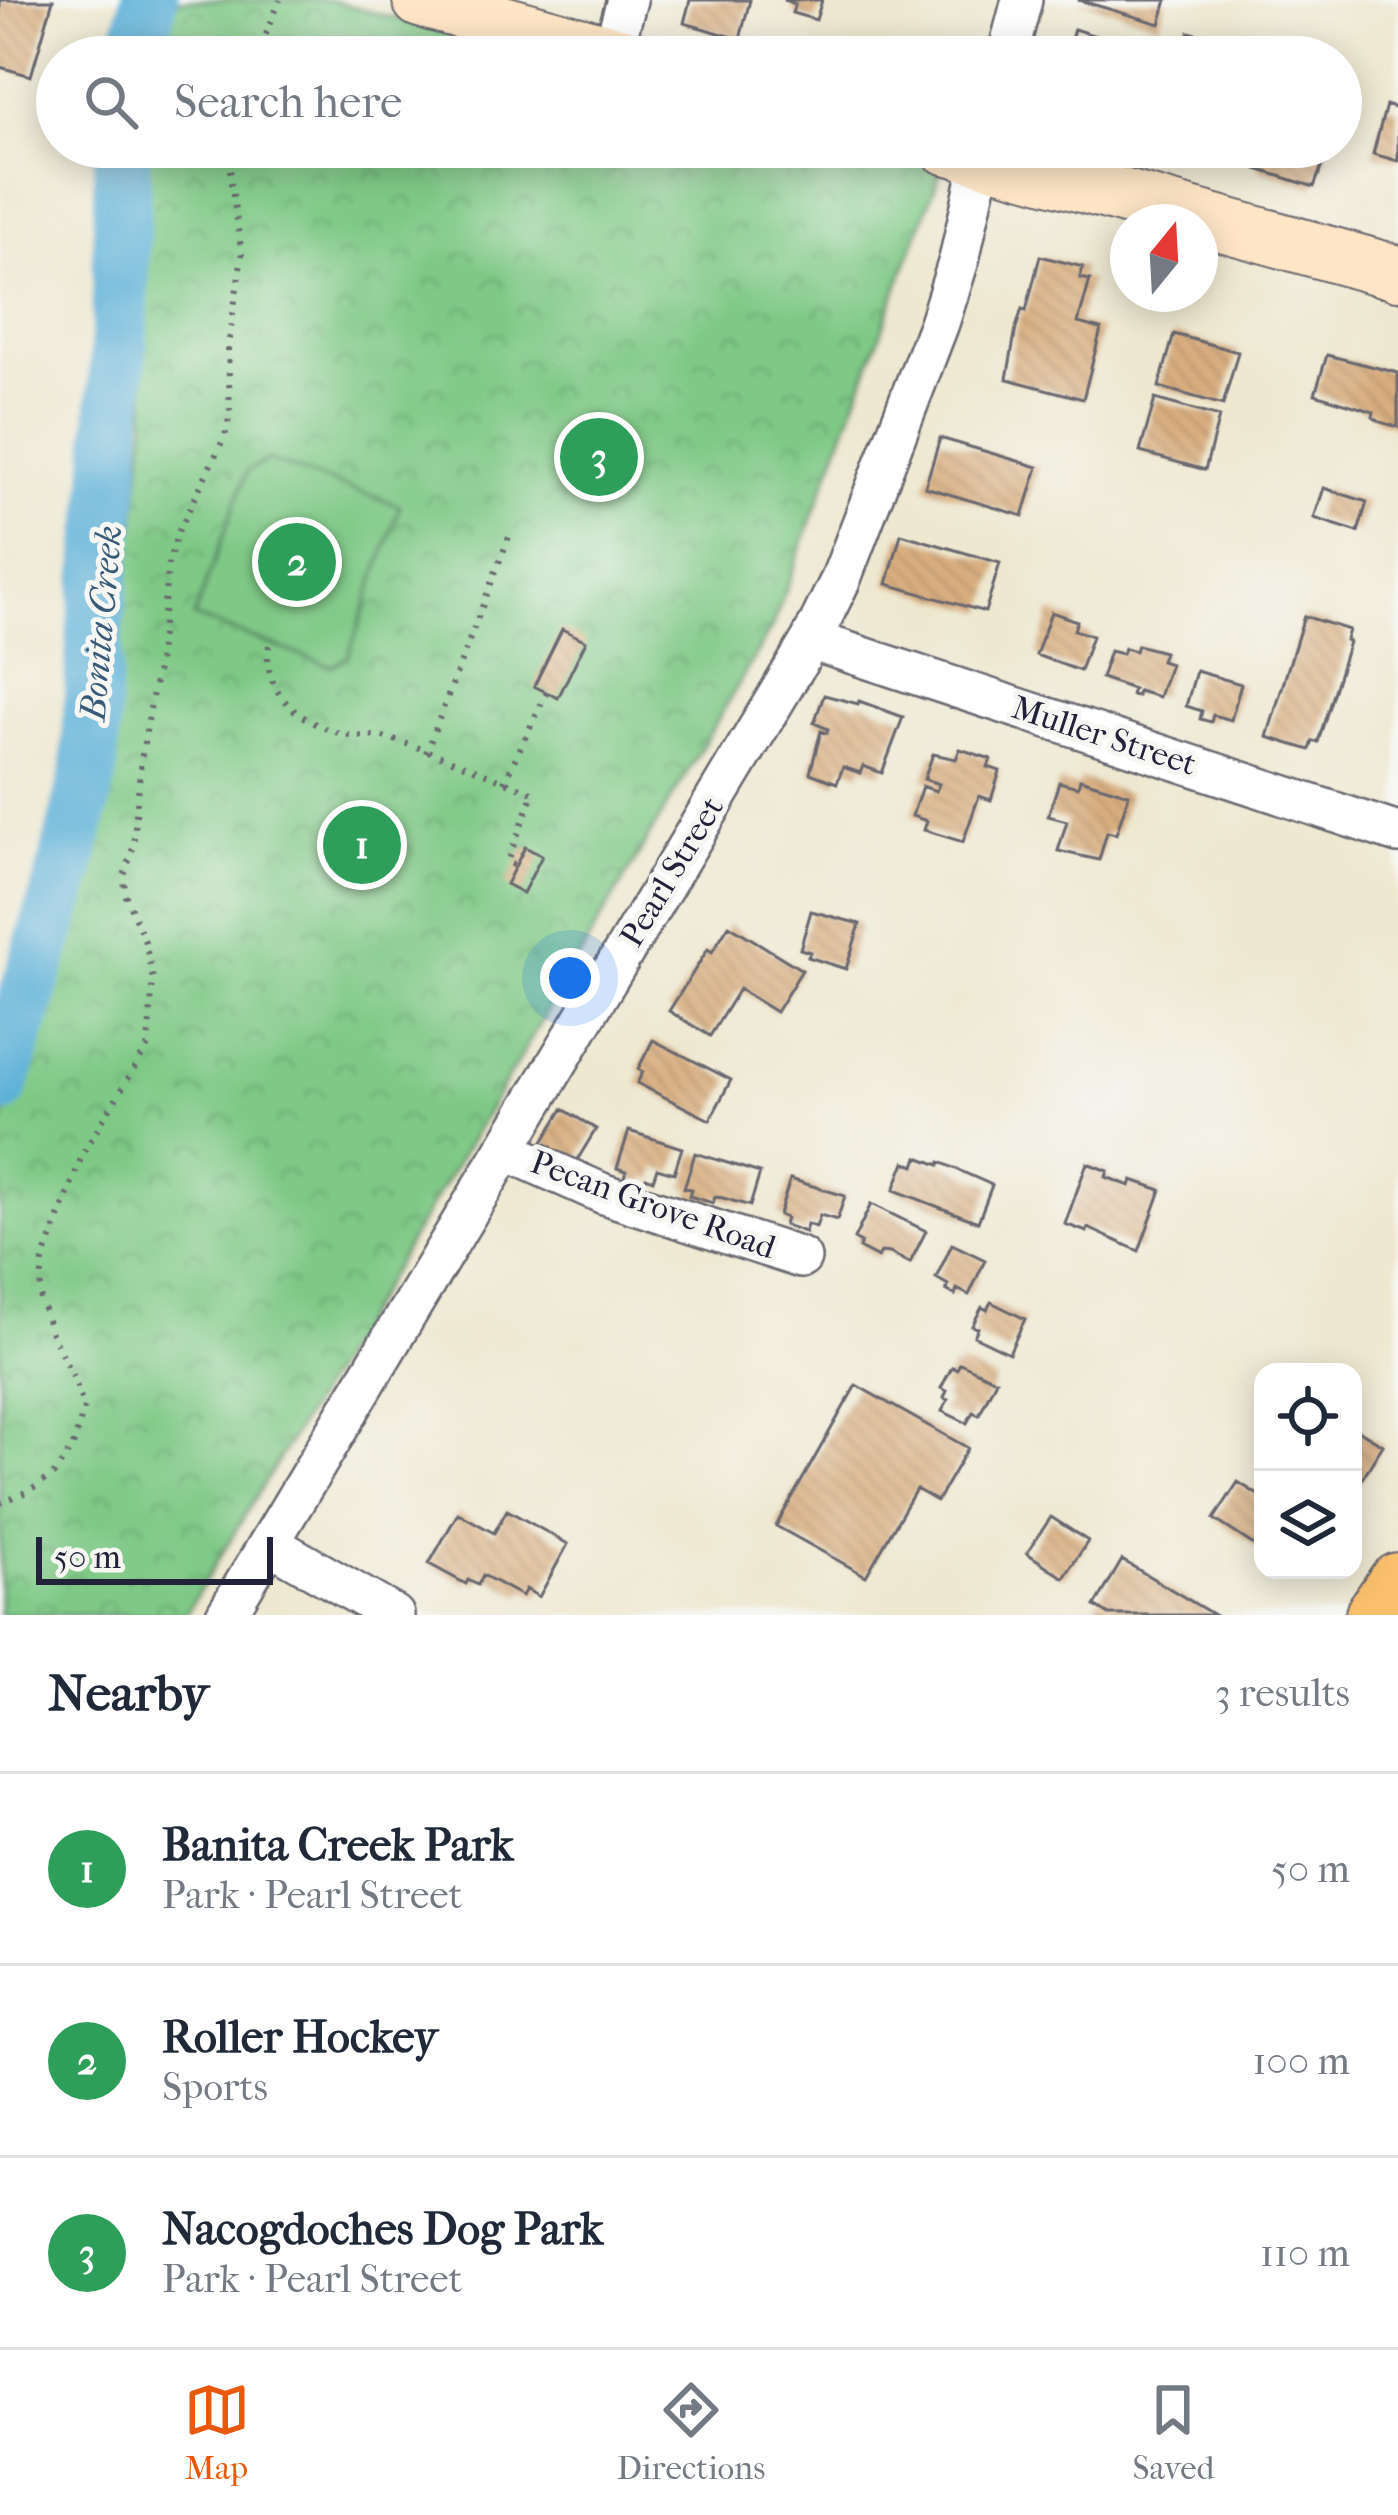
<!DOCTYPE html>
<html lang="en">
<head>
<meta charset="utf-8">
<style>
  :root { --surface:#fff; --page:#f2f2f3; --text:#1f2937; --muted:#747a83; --line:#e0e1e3; --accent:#ea580c }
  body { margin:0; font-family:"IM FELL French Canon",serif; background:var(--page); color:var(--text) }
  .controls { position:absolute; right:36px; bottom:36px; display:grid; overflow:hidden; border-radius:24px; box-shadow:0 6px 30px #0003 }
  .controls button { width:108px; height:108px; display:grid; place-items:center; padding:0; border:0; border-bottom:3px solid var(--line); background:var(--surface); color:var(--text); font:60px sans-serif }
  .compass { position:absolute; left:1110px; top:204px; width:108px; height:108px; border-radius:50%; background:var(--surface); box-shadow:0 6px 30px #0003; rotate:18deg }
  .scale { position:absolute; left:36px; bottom:30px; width:237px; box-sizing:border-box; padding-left:12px; border:6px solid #22223b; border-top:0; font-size:33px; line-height:42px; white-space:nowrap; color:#22223b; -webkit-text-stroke:9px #f6f6f2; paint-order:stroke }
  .you { position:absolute; left:570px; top:978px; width:42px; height:42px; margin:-30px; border:9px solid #fff; border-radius:50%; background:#1a73e8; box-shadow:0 0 0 18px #1a73e833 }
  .badge { display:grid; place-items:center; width:78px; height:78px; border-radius:50%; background:var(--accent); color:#fff; font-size:39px; font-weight:700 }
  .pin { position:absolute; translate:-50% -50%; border:6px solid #fff; box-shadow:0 3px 12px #0006 }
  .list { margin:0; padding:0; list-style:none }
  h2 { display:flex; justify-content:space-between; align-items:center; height:156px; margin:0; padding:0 48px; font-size:51px }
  h2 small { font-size:39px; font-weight:400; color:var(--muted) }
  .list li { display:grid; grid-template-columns:78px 1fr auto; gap:36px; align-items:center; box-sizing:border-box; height:192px; padding:0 48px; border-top:3px solid var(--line) }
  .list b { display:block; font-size:45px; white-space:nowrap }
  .list p { margin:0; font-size:39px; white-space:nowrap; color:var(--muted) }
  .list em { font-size:39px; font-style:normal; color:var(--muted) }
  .icon { flex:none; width:66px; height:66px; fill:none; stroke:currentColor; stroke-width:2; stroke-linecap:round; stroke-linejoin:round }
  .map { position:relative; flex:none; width:1398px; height:1615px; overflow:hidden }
  .search { position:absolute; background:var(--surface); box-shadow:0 6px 30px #0003; left:36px; right:36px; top:36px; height:132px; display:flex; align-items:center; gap:30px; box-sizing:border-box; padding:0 42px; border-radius:66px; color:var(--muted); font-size:45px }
  .sheet { height:732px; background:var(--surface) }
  nav { display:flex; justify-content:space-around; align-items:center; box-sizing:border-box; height:168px; border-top:3px solid var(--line); background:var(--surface); font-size:33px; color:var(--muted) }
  nav a { display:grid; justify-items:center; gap:6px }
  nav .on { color:var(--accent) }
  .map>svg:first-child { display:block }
  .park { fill:url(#park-crowns); stroke:#507660; stroke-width:3 }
  .pitch { fill:#7fc986; stroke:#507660; stroke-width:3 }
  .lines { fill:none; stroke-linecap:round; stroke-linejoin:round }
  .river { stroke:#5cb0d8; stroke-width:57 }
  .building { fill:url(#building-back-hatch) }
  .street-casing { stroke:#69676f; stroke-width:44 }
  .secondary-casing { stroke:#69676f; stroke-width:58 }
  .primary-casing { stroke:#69676f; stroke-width:64 }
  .path { stroke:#69676f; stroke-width:6; stroke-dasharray:3 9; stroke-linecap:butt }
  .street { stroke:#fff; stroke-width:39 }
  .secondary { stroke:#fde5c5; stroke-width:54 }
  .primary { stroke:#f9bf6d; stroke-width:60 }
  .labels { text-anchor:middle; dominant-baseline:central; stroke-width:10; stroke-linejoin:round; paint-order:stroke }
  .street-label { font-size:33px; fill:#22223b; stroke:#f6f6f2 }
  .water-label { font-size:36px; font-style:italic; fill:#395b7a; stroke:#f6f6f2 }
</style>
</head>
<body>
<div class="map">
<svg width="1398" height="1615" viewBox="0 0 1398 1615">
  <defs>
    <pattern id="park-crowns" width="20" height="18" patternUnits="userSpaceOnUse" patternTransform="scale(3)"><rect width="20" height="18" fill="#7fc986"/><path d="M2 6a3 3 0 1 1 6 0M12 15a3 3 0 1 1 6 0" fill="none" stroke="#6dac75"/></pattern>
    <pattern id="building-back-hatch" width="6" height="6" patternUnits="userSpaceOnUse" patternTransform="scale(3)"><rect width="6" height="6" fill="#d9af80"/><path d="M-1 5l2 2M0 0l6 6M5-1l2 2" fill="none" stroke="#ba9670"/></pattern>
  </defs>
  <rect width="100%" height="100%" fill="#f6f6f2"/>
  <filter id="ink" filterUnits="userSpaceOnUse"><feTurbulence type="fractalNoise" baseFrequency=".00833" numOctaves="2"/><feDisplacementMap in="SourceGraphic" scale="24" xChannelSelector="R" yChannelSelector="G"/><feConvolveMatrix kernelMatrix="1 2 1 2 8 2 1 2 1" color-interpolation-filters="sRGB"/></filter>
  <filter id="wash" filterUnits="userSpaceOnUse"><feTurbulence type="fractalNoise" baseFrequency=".004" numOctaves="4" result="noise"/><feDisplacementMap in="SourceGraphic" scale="48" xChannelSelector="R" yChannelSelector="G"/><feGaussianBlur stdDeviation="2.7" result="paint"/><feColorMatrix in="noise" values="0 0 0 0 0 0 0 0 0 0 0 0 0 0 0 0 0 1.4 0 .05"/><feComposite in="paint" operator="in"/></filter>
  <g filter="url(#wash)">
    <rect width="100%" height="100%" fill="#eee8d0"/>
    <path class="park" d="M174,0H330L534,57H156Z
      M137,147H855L941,171L772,627L518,1061L185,1615H0V1133L61,924L101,765L106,635L135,523L146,420L132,176Z"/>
    <path class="pitch" d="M267,460L400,506L348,657L331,666L194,617L247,471Z"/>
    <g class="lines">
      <path class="river" d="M135,57L149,0
        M0,1086L65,872L89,772L95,630L111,487L120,320L122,147"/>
    </g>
    <g id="blocks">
      <path class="building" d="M0,0H53L31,76L0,67Z
        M690,0H750L740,39L684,23Z
        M784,0H822L816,20L792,13L795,4Z
        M1078,0H1167L1160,24Z
        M1074,29L1105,39L1099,57H1066Z
        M1189,32L1252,48L1250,57H1183Z
        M1386,105L1398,109V161L1373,154Z
        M1264,147H1329L1314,187L1257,169Z
        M1040,256L1083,267L1080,278L1090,280L1078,323L1101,329L1083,399L1007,379L1016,328L1022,309L1026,311Z
        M1174,334L1238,352L1223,405L1159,387Z
        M1327,355L1398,373V427L1380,422L1373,417L1374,412L1315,394Z
        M1155,399L1219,417L1205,470L1140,452Z
        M940,438L1038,467L1023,516L925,487Z
        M1324,488L1367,502L1358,532L1314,518Z
        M901,534L1000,563L985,612L887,584Z
        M1051,612L1077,621L1074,630L1092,636L1080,671L1036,655Z
        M1304,616L1349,630L1346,640L1349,642L1318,742L1313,741L1310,750L1267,737Z
        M562,629L586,641L558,698L534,686Z
        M1137,645L1164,652L1161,661L1170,664L1159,697L1138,691L1137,696L1131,695L1133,689L1101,678L1110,651L1122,654L1124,648L1135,651Z
        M1196,671L1241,684L1231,720L1213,715L1211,722L1200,719L1202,711L1186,706Z
        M824,695L858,704L859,701L903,717L882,773L863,766L860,773L843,767L837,783L810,773L821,731L827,733L828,729L814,723Z
        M960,749L991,759L988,767L1000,771L991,800L979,796L963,842L924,830L927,821L912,816L922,786L936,791L939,784L924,779L933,754L956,759Z
        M1080,779L1129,794L1116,834L1107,832L1099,860L1058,851L1067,821L1048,816L1059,782L1078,787Z
        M525,847L542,856L523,893L506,884Z
        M811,911L860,924L846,969L808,957L810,952L800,949Z
        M729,925L802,970L776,1012L739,989L710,1036L669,1011L708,949L712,952Z
        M653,1040L731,1080L710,1120L637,1083L643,1072L638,1069Z
        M563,1109L596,1129L576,1162L548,1152L551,1147L543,1142Z
        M629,1131L682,1148L674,1173L657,1168L653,1180L646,1177L644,1183L624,1177L626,1171L617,1168Z
        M695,1153L760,1173L750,1206L723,1198L715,1197L713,1203L689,1196L691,1189L684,1188Z
        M918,1157L939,1165L940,1162L992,1185L978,1222L894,1190L905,1162L915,1166Z
        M1087,1163L1108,1171L1106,1177L1130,1186L1132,1180L1161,1190L1139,1251L1088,1228L1087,1232L1065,1224Z
        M790,1179L845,1196L837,1220L820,1215L816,1227L807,1224L805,1232L784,1225L786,1218L779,1215Z
        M871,1204L926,1231L910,1263L890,1253L881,1252L878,1258L859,1248L861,1243L854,1239Z
        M952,1244L985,1260L969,1295L957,1289L955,1295L946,1290L948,1285L936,1278Z
        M991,1302L1025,1319L1009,1353L974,1336L978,1328L972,1326L982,1307L987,1310Z
        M960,1363L996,1380L979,1415L973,1412L967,1423L942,1411L948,1400L944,1398L947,1391L941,1388L952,1367L957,1369Z
        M856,1385L968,1448L937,1501L916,1489L866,1576L776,1526Z
        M1353,1427L1383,1445L1353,1493Z
        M1238,1482L1263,1498V1551L1214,1519Z
        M507,1510L568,1544L539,1597L526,1589L522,1596L483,1575L478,1585L468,1580L466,1584L429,1564L458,1513L494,1533Z
        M1051,1517L1088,1541L1064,1578L1027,1553Z
        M1122,1560L1214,1615H1109L1095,1606Z"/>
    </g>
  </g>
  <g filter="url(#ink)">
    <use href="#blocks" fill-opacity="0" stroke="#69676f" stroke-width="3"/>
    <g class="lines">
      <g class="street-casing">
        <path id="street" d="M612,53L627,0
          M1007,57L1022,0
          M811,640L1398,833
          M505,1150L604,1194L801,1258
          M270,1544L394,1615
          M226,1615L811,640L840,581L939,323L959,260L984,147"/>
      </g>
      <g class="secondary-casing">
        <path id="secondary" d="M420,0L626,57
          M946,147L1398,273"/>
      </g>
      <g class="primary-casing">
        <path id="primary" d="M1376,1615L1398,1583"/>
      </g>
      <path class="path" d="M257,57L280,0
        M269,645C260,697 309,730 355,736C365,737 374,735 383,737C428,748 489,776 534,793L507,862L516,866
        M426,753L510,534
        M504,782L547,692
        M0,1503L31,1490L54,1474L73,1446L84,1408L75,1381L51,1333L40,1296L43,1261L83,1153L148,1046L153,979L145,942L125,894L124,876L133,848L141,760L158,664L168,564L178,532L225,436L230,414L228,347L242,255L230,176L232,147"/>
      <use href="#street" class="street"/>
      <use href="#secondary" class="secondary"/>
      <use href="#primary" class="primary"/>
    </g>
  </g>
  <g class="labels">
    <g class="street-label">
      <text transform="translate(1104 736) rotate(18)">Muller Street</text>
      <text transform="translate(672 872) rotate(-59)">Pearl Street</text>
      <text transform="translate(653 1205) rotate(20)">Pecan Grove Road</text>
    </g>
    <g class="water-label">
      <text transform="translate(101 623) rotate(-85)">Bonita Creek</text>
    </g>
  </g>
</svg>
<div class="controls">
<button><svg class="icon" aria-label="locate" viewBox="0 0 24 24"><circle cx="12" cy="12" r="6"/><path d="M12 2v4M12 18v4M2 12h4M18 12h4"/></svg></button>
<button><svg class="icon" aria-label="layers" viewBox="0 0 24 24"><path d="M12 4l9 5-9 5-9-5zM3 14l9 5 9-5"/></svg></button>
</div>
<svg class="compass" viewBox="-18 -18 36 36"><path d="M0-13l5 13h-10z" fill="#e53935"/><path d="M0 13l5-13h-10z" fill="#747a83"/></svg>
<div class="scale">50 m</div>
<div class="you"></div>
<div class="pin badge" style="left:362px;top:845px;background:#2e9e5b">1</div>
<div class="pin badge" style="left:297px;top:562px;background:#2e9e5b">2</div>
<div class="pin badge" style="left:599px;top:457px;background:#2e9e5b">3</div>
<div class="search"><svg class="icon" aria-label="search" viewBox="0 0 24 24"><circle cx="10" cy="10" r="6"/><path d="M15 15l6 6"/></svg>Search here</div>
</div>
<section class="sheet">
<h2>Nearby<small>3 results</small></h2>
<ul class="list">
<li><span class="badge" style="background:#2e9e5b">1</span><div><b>Banita Creek Park</b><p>Park · Pearl Street</p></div><em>50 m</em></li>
<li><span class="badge" style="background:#2e9e5b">2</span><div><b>Roller Hockey</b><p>Sports</p></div><em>100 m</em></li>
<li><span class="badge" style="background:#2e9e5b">3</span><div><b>Nacogdoches Dog Park</b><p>Park · Pearl Street</p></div><em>110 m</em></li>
</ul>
</section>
<nav>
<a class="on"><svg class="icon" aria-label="map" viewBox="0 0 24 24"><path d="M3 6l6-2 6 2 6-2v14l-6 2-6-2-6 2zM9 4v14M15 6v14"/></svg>Map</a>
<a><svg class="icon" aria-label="directions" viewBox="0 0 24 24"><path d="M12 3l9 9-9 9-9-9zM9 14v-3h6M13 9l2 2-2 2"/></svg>Directions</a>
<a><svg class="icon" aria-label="saved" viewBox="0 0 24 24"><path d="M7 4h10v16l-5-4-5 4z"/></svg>Saved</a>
</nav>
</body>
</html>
